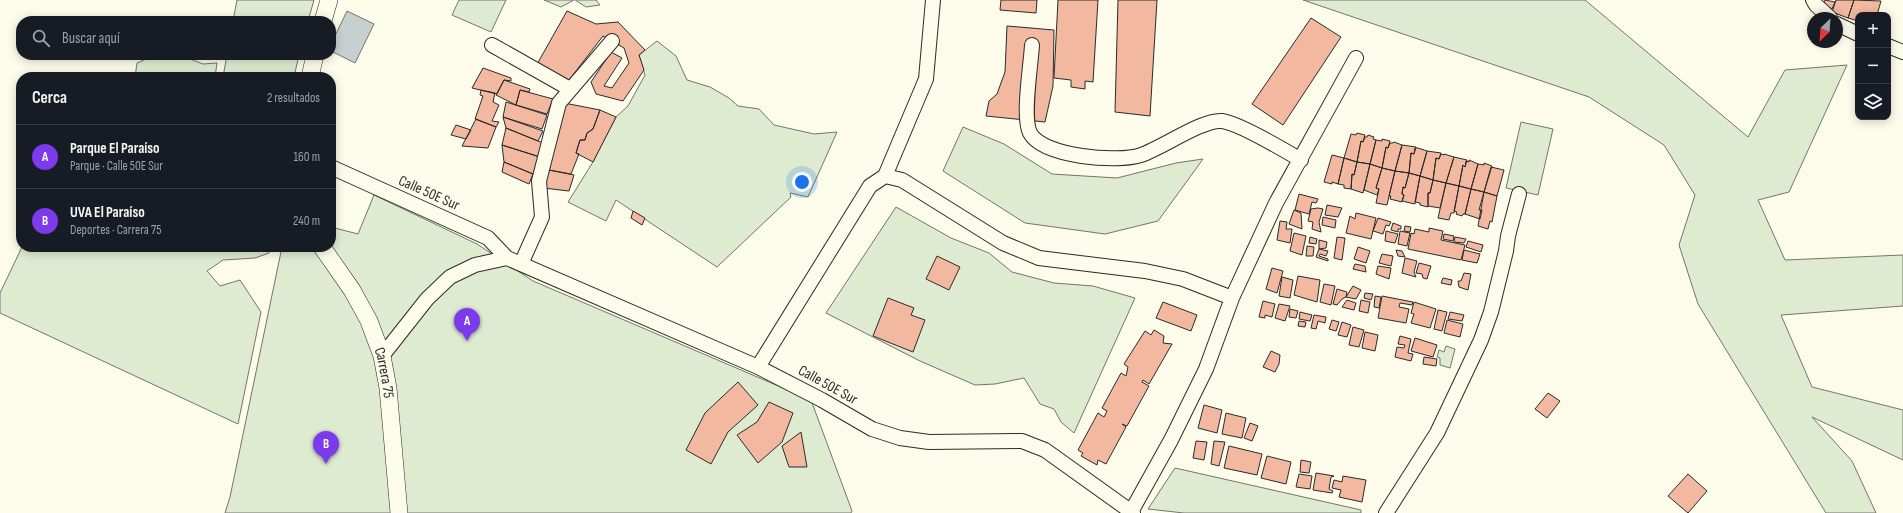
<!DOCTYPE html>
<html lang="es">
<head>
<meta charset="utf-8">
<style>
  :root { --surface:#171b24; --page:#242831; --text:#f1f3f6; --muted:#9ea1a6; --line:#363941; --accent:#7c3aed }
  body { margin:0; font-family:"Sofia Sans Condensed",sans-serif; background:var(--page); color:var(--text) }
  .controls { position:absolute; right:12px; top:12px; display:grid; overflow:hidden; border-radius:8px; box-shadow:0 2px 10px #0003 }
  .controls button { width:36px; height:36px; display:grid; place-items:center; padding:0; border:0; border-bottom:1px solid var(--line); background:var(--surface); color:var(--text); font:20px sans-serif }
  .compass { position:absolute; left:1807px; top:12px; width:36px; height:36px; border-radius:50%; background:var(--surface); box-shadow:0 2px 10px #0003; rotate:205deg }
  .you { position:absolute; left:802px; top:182px; width:14px; height:14px; margin:-10px; border:3px solid #fff; border-radius:50%; background:#1a73e8; box-shadow:0 0 0 6px #1a73e833 }
  .badge { display:grid; place-items:center; width:26px; height:26px; border-radius:50%; background:var(--accent); color:#fff; font-size:13px; font-weight:700 }
  .pin { position:absolute; translate:-50% -33px; filter:drop-shadow(0 1px 2px #0008) }
  .pin::after { content:''; position:absolute; top:21px; width:14px; height:12px; background:inherit; clip-path:polygon(0 0,100% 0,50% 100%) }
  .list { margin:0; padding:0; list-style:none }
  h2 { display:flex; justify-content:space-between; align-items:center; height:52px; margin:0; padding:0 16px; font-size:17px }
  h2 small { font-size:13px; font-weight:400; color:var(--muted) }
  .list li { display:grid; grid-template-columns:26px 1fr auto; gap:12px; align-items:center; box-sizing:border-box; height:64px; padding:0 16px; border-top:1px solid var(--line) }
  .list b { display:block; font-size:15px; white-space:nowrap }
  .list p { margin:0; font-size:13px; white-space:nowrap; color:var(--muted) }
  .list em { font-size:13px; font-style:normal; color:var(--muted) }
  .icon { flex:none; width:22px; height:22px; fill:none; stroke:currentColor; stroke-width:2; stroke-linecap:round; stroke-linejoin:round }
  .map { position:relative; flex:none; width:1903px; height:513px; overflow:hidden }
  .search { position:absolute; background:var(--surface); box-shadow:0 2px 10px #0003; left:16px; top:16px; width:320px; height:44px; display:flex; align-items:center; gap:10px; box-sizing:border-box; padding:0 14px; border-radius:16px; color:var(--muted); font-size:15px }
  .panel { position:absolute; background:var(--surface); box-shadow:0 2px 10px #0003; left:16px; top:72px; width:320px; height:180px; border-radius:16px }
  .map>svg:first-child { display:block }
  .green { fill:#deebd1; stroke:#74746e }
  .water { fill:#c7d0d0; stroke:#74746e }
  .building { fill:#f2b8a0; stroke:#2b2b2b }
  .lines { fill:none; stroke-linecap:round; stroke-linejoin:round }
  .minor-casing { stroke:#2b2b2b; stroke-width:16 }
  .tertiary-casing { stroke:#2b2b2b; stroke-width:18 }
  .minor { stroke:#fdfbea; stroke-width:14 }
  .tertiary { stroke:#fdfbea; stroke-width:17 }
  .labels { text-anchor:middle; dominant-baseline:central; stroke-width:3; stroke-linejoin:round; paint-order:stroke }
  .street-label { font-size:15px; fill:#2b2b2b; stroke:#fdfbea }
</style>
</head>
<body>
<div class="map">
<svg width="1903" height="513" viewBox="0 0 1903 513">
  <rect width="100%" height="100%" fill="#fdfbea"/>
  <path class="green" d="M237,0H314L308,21H233Z
    M459,0H506L491,32L452,15Z
    M544,0H574L561,7Z
    M575,0H596L600,5L586,7Z
    M1303,0H1585L1748,137L1785,70L1847,65L1789,192L1758,200L1785,260L1903,255V306L1781,315L1812,387L1903,410V460L1812,417L1852,461L1876,513H1826L1698,304L1679,245L1695,195L1664,145L1589,97Z
    M657,41L676,56L687,80L710,87L729,98L738,106L759,109L774,125L814,134L837,132L808,197L790,193L791,197L717,267L616,200L606,221L568,202L593,162L616,117L628,106L645,75L639,55Z
    M155,55H180L203,64L217,63L215,77H135L137,63Z
    M227,55H299L294,77H223Z
    M1521,122L1553,129L1538,195L1506,188Z
    M963,127L1004,144L1052,174L1117,178L1176,163L1203,159L1158,221L1105,234L1025,223L943,171Z
    M374,195L477,244L533,281L811,400L852,511L851,513H225L230,497L282,247H331V227L358,234Z
    M896,207L951,238L989,253L1012,272L1054,283L1093,286L1135,298L1074,433L1061,422L1054,409L1040,404L1024,378L995,384L975,385L920,361L826,313Z
    M22,247H269V253L255,258L223,260L207,271L220,286L240,280L261,312L238,424L0,313V293Z
    M1446,346L1455,349L1450,368L1440,365V358L1437,357L1439,350L1444,352Z
    M1175,468L1361,510V513H1184L1148,509Z"/>
  <path class="water" d="M347,11L374,24L355,63L331,51V44Z"/>
  <path class="building" d="M1001,0H1037L1036,13L1000,10Z
    M1058,0H1098L1093,82L1085,81V89L1071,87V80L1054,78Z
    M1118,0H1157L1150,116L1115,112Z
    M1825,0L1835,2L1832,9L1823,4Z
    M1836,0H1854L1848,18L1832,12Z
    M1854,0L1881,1L1877,15H1858V21L1848,18Z
    M567,11L596,24L618,22L645,50L639,55L644,70L623,101L596,94L591,82L611,52L622,58L604,86L612,88L629,63L624,48L603,36L569,80L536,66Z
    M1311,18L1341,37L1283,125L1252,104Z
    M1007,26L1054,30L1053,86L1045,122L986,116L989,101L997,94L1005,72Z
    M483,68L511,78V81L504,80L497,94L472,88Z
    M504,80L530,89L529,92L520,90L516,105L496,95Z
    M481,90L495,93L493,102L499,105L492,121L499,122L496,127L475,119L483,96L480,95Z
    M520,90L553,99L547,114L516,105Z
    M506,102L547,115L542,129L503,117Z
    M564,103L600,110L593,129L587,133L585,140H580L576,153L579,154L571,174L549,170Z
    M600,110L616,117L593,162L576,153L580,140H585L587,133L593,129Z
    M503,117L543,131L538,141L506,128Z
    M476,119L496,127L488,148L462,146Z
    M456,125L471,130L466,139L451,135Z
    M506,128L543,143L540,157L502,145Z
    M1357,133L1365,135L1363,142L1361,141L1357,162L1344,158L1351,134L1356,135Z
    M1368,135L1374,137L1373,139L1376,140L1370,164L1357,162L1361,141L1363,142L1365,137H1367Z
    M1382,139L1390,141L1388,148L1386,147L1382,168L1370,164L1376,140L1382,141Z
    M1394,142L1402,145L1395,171L1382,168L1386,147L1388,148L1390,143H1393Z
    M502,145L540,157L533,174L504,162Z
    M1402,145L1416,147L1414,154L1411,153L1409,173L1395,171Z
    M1415,148H1418L1427,151L1420,176L1409,173L1411,153L1414,154Z
    M1427,151L1441,153L1439,159L1436,158L1433,180L1420,176Z
    M1441,154L1444,155V154L1454,157L1446,183L1433,180L1436,158L1439,159Z
    M1332,155L1344,158L1338,184L1332,182V184L1324,182Z
    M1454,157L1467,160L1465,167L1463,165L1459,186L1446,183Z
    M1344,158L1357,162L1354,175L1352,174L1351,189L1344,188V185L1338,184Z
    M1469,160L1478,164L1471,189L1459,186L1463,165L1465,167L1466,161L1469,162Z
    M504,162L533,174L529,184L502,172Z
    M1357,162L1370,164L1363,193L1351,189L1352,174L1354,175Z
    M1484,163L1492,166L1484,192L1471,189L1478,164L1484,165Z
    M1370,164L1382,168L1376,188L1379,189L1377,195L1364,190Z
    M1491,167L1504,170L1497,196L1484,192Z
    M1382,168L1395,171L1387,205L1376,203L1379,189L1376,188Z
    M549,170L574,175L569,191L543,188Z
    M1395,171L1409,173L1405,188L1403,187L1402,194L1404,195L1402,202L1390,199L1391,196H1389Z
    M1409,173L1420,176L1415,204L1402,201L1404,195L1402,194L1403,187L1405,188Z
    M1420,176L1433,180L1430,193H1428V207L1420,205V203L1415,202Z
    M1433,180L1446,183L1440,208L1428,206V193H1430Z
    M1446,183L1459,186L1454,213H1451L1449,220L1438,218Z
    M1459,186L1471,189L1465,214H1463L1462,216L1456,214L1457,212L1454,211Z
    M1471,189L1484,192L1479,210H1482L1480,219L1465,214Z
    M1484,192L1497,196L1492,222L1490,221L1488,229L1478,226Z
    M1299,194L1318,199L1316,203L1312,202L1309,214L1295,210Z
    M1327,205L1342,208L1338,217L1325,215Z
    M1318,208L1323,209L1319,222L1321,232L1312,229L1313,222L1308,221L1311,209Z
    M1294,210L1301,213L1302,229L1289,224Z
    M633,211L645,218L642,225L631,218Z
    M1356,213L1376,218L1371,239L1346,233L1350,216L1355,219Z
    M1323,217L1336,220L1335,228L1322,225Z
    M1378,218L1391,222L1389,226L1386,225L1383,234L1373,231Z
    M1280,221L1287,222L1286,229H1292L1290,243L1277,240Z
    M1393,223L1401,226V229H1398V232L1391,230Z
    M1405,226L1411,227L1410,232L1404,231Z
    M1429,228L1443,231L1441,240L1465,245L1461,260L1408,249L1411,233L1414,234L1415,229L1429,232Z
    M1386,231L1398,234L1395,243L1385,241Z
    M1400,231L1410,233L1407,246L1398,244Z
    M1294,233L1306,236L1302,255L1290,251Z
    M1444,234L1454,236L1453,241L1443,239Z
    M1310,237L1317,239L1316,244L1309,243Z
    M1337,237L1345,238L1342,260L1334,258Z
    M1455,237L1466,239L1464,243L1454,242Z
    M1319,240L1327,242L1326,248L1319,249Z
    M1468,241L1483,245L1481,252L1466,247Z
    M1307,246L1314,247L1313,256H1306Z
    M1358,247L1370,251L1366,263L1354,259Z
    M1319,249L1328,251L1326,256L1320,254L1319,256L1328,259V261L1316,257Z
    M1396,250L1402,251L1405,257L1398,256Z
    M1464,250L1480,254L1477,263L1462,260Z
    M1382,254L1393,256L1391,266L1379,263Z
    M937,256L960,267L949,290L926,279Z
    M1405,258L1417,261L1414,272L1416,277L1402,273Z
    M1419,263L1431,266L1427,279L1423,278L1422,274L1416,273Z
    M1355,264L1365,266L1366,272L1353,269Z
    M1378,266L1391,268L1389,279L1376,274Z
    M1272,268L1283,271L1277,293L1266,289Z
    M1464,273L1471,274L1468,290L1459,287L1458,281H1461Z
    M1298,276L1320,280L1317,302L1294,295Z
    M1282,277L1293,280L1290,298L1279,296Z
    M1443,278L1452,280L1451,285L1441,283Z
    M1324,284L1335,286L1331,305L1320,302Z
    M1353,286L1361,290L1356,299L1346,297Z
    M1337,289L1347,292L1346,297L1342,299L1337,305L1333,304Z
    M1365,293L1373,294L1371,300L1364,298Z
    M1375,296L1381,297L1379,308L1374,307Z
    M1382,296L1413,302L1412,305L1400,303L1399,307L1409,309L1406,323L1378,318Z
    M888,298L914,308L911,315L925,320L913,352L873,336Z
    M1347,300L1356,303L1354,310L1342,307Z
    M1361,300L1370,302L1368,313L1359,311Z
    M1263,301L1275,304L1272,317L1265,315V318L1259,317Z
    M1163,302L1197,315L1191,331L1156,318Z
    M1414,302L1436,309L1430,328L1411,323L1414,314L1411,313Z
    M1279,304L1290,306L1285,321L1275,318Z
    M1290,309L1298,311L1296,318L1289,317Z
    M1438,310L1447,312L1442,331L1434,329Z
    M1300,312L1312,315L1310,321L1299,319Z
    M1450,312L1464,315L1462,321L1448,319Z
    M1314,315L1326,317L1325,323L1318,321L1316,329L1311,328Z
    M1332,320L1339,322L1336,331L1329,329Z
    M1447,320L1463,324L1460,337L1444,333Z
    M1299,321L1306,322L1305,327L1298,326Z
    M1342,322L1351,325L1347,337L1338,335Z
    M1353,327L1364,330L1359,347L1349,345Z
    M1154,330L1164,336L1163,343L1172,344L1149,384L1143,380L1142,382L1149,386L1127,426L1122,424L1126,427L1106,464L1098,460L1097,465L1081,456L1083,453L1078,450L1098,413L1104,417L1107,411L1102,408L1121,373L1126,376L1128,367L1124,364L1145,331L1151,335Z
    M1365,332L1378,335L1375,351L1362,348Z
    M1400,336L1411,339L1408,353L1413,354L1411,361L1395,357L1397,347L1404,348L1405,345L1398,344Z
    M1415,338L1437,345L1433,357L1411,351Z
    M1271,351L1280,355L1279,364L1275,372L1263,367Z
    M1424,357L1437,359L1436,366L1423,364Z
    M738,382L758,405L728,432L711,464L686,450L705,413Z
    M1548,393L1560,401L1547,418L1535,409Z
    M769,402L793,413L782,442L758,463L737,435L757,422Z
    M1204,405L1222,410L1217,433L1198,428Z
    M1226,413L1246,418L1242,438L1222,434Z
    M1250,423L1258,426L1252,441L1244,438Z
    M801,432L807,467H789L782,446Z
    M1196,441L1207,442L1204,460L1193,458Z
    M1214,441L1225,442L1219,466L1211,464Z
    M1229,446L1262,454L1257,475L1224,468Z
    M1267,456L1291,462L1286,484L1261,478Z
    M1301,460L1311,462L1309,473L1300,472Z
    M1316,473L1334,476L1331,477L1329,489L1333,491L1332,493L1313,490Z
    M1299,474L1312,476L1310,489L1296,487Z
    M1688,474L1707,491L1688,513L1668,496Z
    M1343,476L1366,480L1362,502L1339,497L1341,490L1332,488L1334,480L1342,482Z"/>
  <g class="lines">
    <g class="minor-casing">
      <path id="minor" d="M1813,0L1816,5L1830,18
        M1837,24L1858,34
        M492,45L570,89
        M1032,45C1031,65 1022,117 1030,133C1043,157 1118,163 1141,155C1162,148 1203,119 1222,121C1239,123 1284,150 1301,160
        M1888,46L1903,52
        M331,167L488,238L507,258L758,367L822,400L872,429L900,438L929,442L1022,441L1045,450L1133,513
        M885,176L926,79L933,0
        M521,264L542,217L539,181L559,103L612,41
        M382,356L427,299L450,277L475,265L507,258
        M758,367L870,186L885,176L902,180L1003,243L1039,258L1145,271L1183,279L1232,298
        M1131,512L1171,440L1206,369L1232,298L1276,203L1356,58
        M1386,513L1437,433L1481,340L1491,312L1506,251L1508,236L1519,194"/>
    </g>
    <g class="tertiary-casing">
      <g id="tertiary">
        <path d="M323,21L329,0"/>
        <path d="M310,77L315,55"/>
        <path id="s1" d="M322,247L352,290L369,321L382,356L388,388L399,513"/>
      </g>
    </g>
    <use href="#minor" class="minor"/>
    <use href="#tertiary" class="tertiary"/>
  </g>
  <g class="labels">
    <g class="street-label">
      <text transform="translate(429 193) rotate(24)">Calle 50E Sur</text>
      <text stroke="none"><textPath href="#s1" startOffset="142">Carrera 75</textPath></text>
      <text transform="translate(828 385) rotate(29)">Calle 50E Sur</text>
    </g>
  </g>
</svg>
<div class="controls">
<button>+</button>
<button>−</button>
<button><svg class="icon" aria-label="layers" viewBox="0 0 24 24"><path d="M12 4l9 5-9 5-9-5zM3 14l9 5 9-5"/></svg></button>
</div>
<svg class="compass" viewBox="-18 -18 36 36"><path d="M0-13l5 13h-10z" fill="#e53935"/><path d="M0 13l5-13h-10z" fill="#9ea1a6"/></svg>
<div class="you"></div>
<div class="pin badge" style="left:467px;top:341px">A</div>
<div class="pin badge" style="left:326px;top:464px">B</div>
<div class="search"><svg class="icon" aria-label="search" viewBox="0 0 24 24"><circle cx="10" cy="10" r="6"/><path d="M15 15l6 6"/></svg>Buscar aquí</div>
<section class="panel">
<h2>Cerca<small>2 resultados</small></h2>
<ul class="list">
<li><span class="badge">A</span><div><b>Parque El Paraíso</b><p>Parque · Calle 50E Sur</p></div><em>160 m</em></li>
<li><span class="badge">B</span><div><b>UVA El Paraíso</b><p>Deportes · Carrera 75</p></div><em>240 m</em></li>
</ul>
</section>
</div>
</body>
</html>
